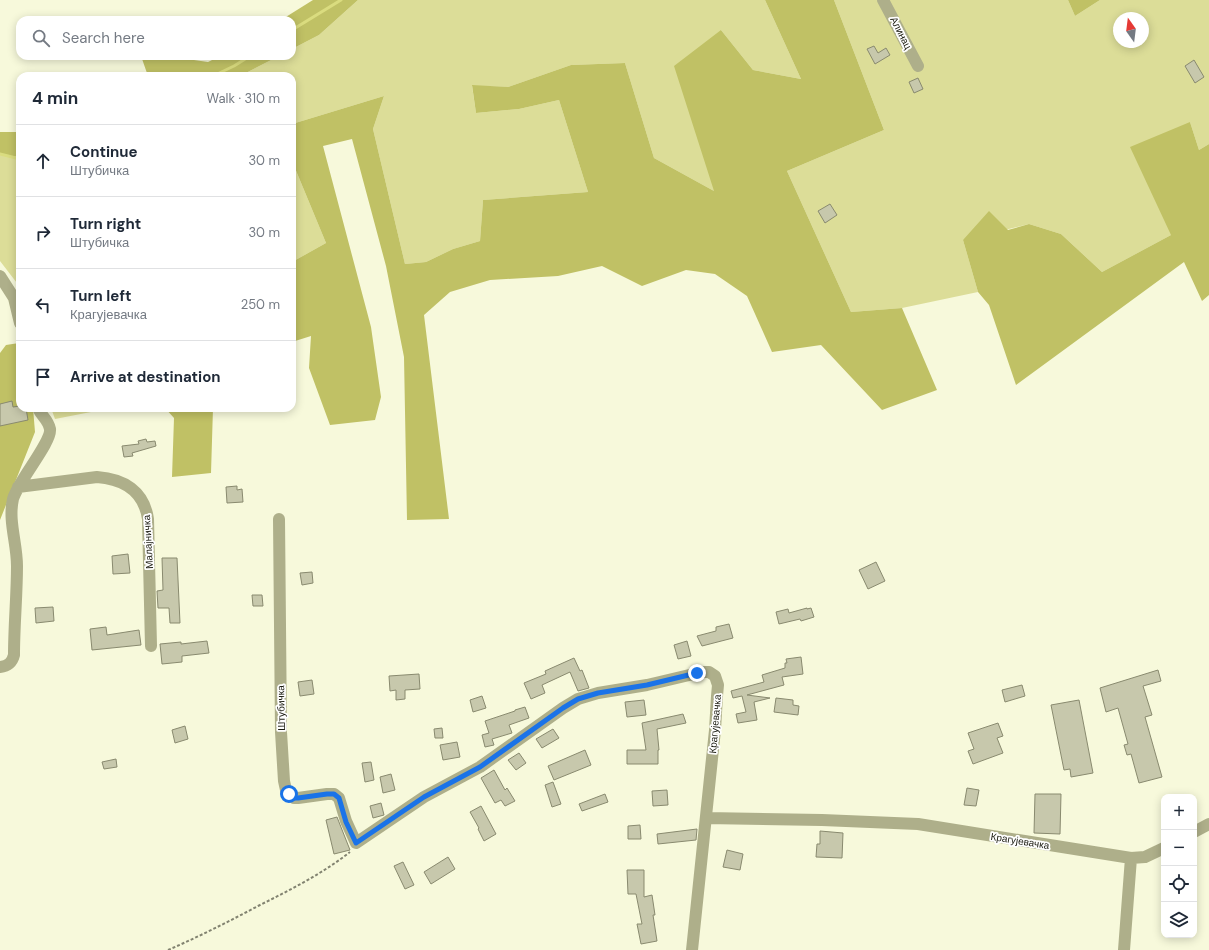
<!DOCTYPE html>
<html lang="en">
<head>
<meta charset="utf-8">
<style>
  :root { --surface:#fff; --page:#f6f6f7; --text:#1f2937; --muted:#747a83; --line:#e0e1e3 }
  body { margin:0; font-family:"DM Sans",sans-serif; background:var(--page); color:var(--text) }
  .controls { position:absolute; right:12px; bottom:12px; display:grid; overflow:hidden; border-radius:8px; box-shadow:0 2px 10px #0003 }
  .controls button { width:36px; height:36px; display:grid; place-items:center; padding:0; border:0; border-bottom:1px solid var(--line); background:var(--surface); color:var(--text); font:20px sans-serif }
  .compass { position:absolute; left:1113px; top:12px; width:36px; height:36px; border-radius:50%; background:var(--surface); box-shadow:0 2px 10px #0003; rotate:346deg }
  .stop { position:absolute; width:12px; height:12px; margin:-9px; border:3px solid #1a73e8; border-radius:50%; background:#fff }
  .stop.end { background:#1a73e8; border-color:#fff; box-shadow:0 1px 4px #0008 }
  .list { margin:0; padding:0; list-style:none }
  h2 { display:flex; justify-content:space-between; align-items:center; height:52px; margin:0; padding:0 16px; font-size:17px }
  h2 small { font-size:13px; font-weight:400; color:var(--muted) }
  .list li { display:grid; grid-template-columns:26px 1fr auto; gap:12px; align-items:center; box-sizing:border-box; height:72px; padding:0 16px; border-top:1px solid var(--line) }
  .list b { display:block; font-size:15px; white-space:nowrap }
  .list p { margin:0; font-size:13px; white-space:nowrap; color:var(--muted) }
  .list em { font-size:13px; font-style:normal; color:var(--muted) }
  .icon { flex:none; width:22px; height:22px; fill:none; stroke:currentColor; stroke-width:2; stroke-linecap:round; stroke-linejoin:round }
  .map { position:relative; flex:none; width:1209px; height:950px; overflow:hidden }
  .search { position:absolute; background:var(--surface); box-shadow:0 2px 10px #0003; left:16px; top:16px; width:280px; height:44px; display:flex; align-items:center; gap:10px; box-sizing:border-box; padding:0 14px; border-radius:12px; color:var(--muted); font-size:15px }
  .panel { position:absolute; background:var(--surface); box-shadow:0 2px 10px #0003; left:16px; top:72px; width:280px; height:340px; border-radius:12px }
  .map>svg:first-child { display:block }
  .green { fill:#dcdd98; fill-rule:evenodd }
  .forest { fill:#c0c165 }
  .lines { fill:none; stroke-linecap:round; stroke-linejoin:round }
  .stream { stroke:#dadc7f; stroke-width:3 }
  .building { fill:#c7c8ac; stroke:#898a6f }
  .path { stroke:#828370; stroke-width:2; stroke-dasharray:3 2; stroke-linecap:butt }
  .minor { stroke:#aeaf8a; stroke-width:12 }
  .route { stroke:#1a73e8; stroke-width:5 }
  .labels { text-anchor:middle; dominant-baseline:central; stroke-width:3.5; stroke-linejoin:round; paint-order:stroke }
  .street-label { font-size:10px; fill:#19190f; stroke:#fff }
</style>
</head>
<body>
<div class="map">
<svg width="1209" height="950" viewBox="0 0 1209 950">
  <rect width="100%" height="100%" fill="#f7f9db"/>
  <path class="green" d="M358,0H765L801,79L753,70L721,30L714,191L654,158L625,63L571,65L508,87L472,86L476,113L519,109L559,100L588,192L483,200L480,241L453,249L426,262L405,264L373,129L384,96L292,124V76H240L279,56H292V49L319,35Z
    M834,0H1068L1075,16L1100,0H1209V144L1199,150L1190,122L1171,235L1102,272L1061,234L1029,224L963,240L978,292L902,308L851,312L787,171L884,130ZM1119,18H1143V42H1119Z
    M0,155L20,157V287L0,261Z
    M292,161L326,243L292,262Z
    M51,408H89L91,412L55,419Z"/>
  <path class="forest" d="M313,0H358L319,35L292,49V20H281Z
    M765,0H834L884,130L787,171L851,312L902,308L937,390L882,410L821,345L772,352L747,296L715,274L686,270L642,286L602,266L558,276L490,280L450,292L424,315L449,519L407,520L404,357L386,266L352,139L323,146L371,327L381,397L375,420L330,425L309,368L311,336L292,342V262L326,243L292,161V124L384,96L373,129L405,264L426,262L453,249L480,241L483,200L588,192L559,100L519,109L476,113L472,85L508,87L571,65L625,63L654,158L714,191L674,66L721,30L753,70L801,79Z
    M1068,0H1100L1075,16Z
    M141,56H184L187,59L208,62L220,56H279L240,76H148Z
    M1190,122L1199,150L1209,144V295L1202,301L1184,262L1016,385L989,305L978,292L963,240L989,211L1008,230L1029,224L1061,234L1102,272L1171,235L1130,147Z
    M0,132H20V157L0,155Z
    M19,343L20,408H33L35,432L0,520V353L6,345Z
    M165,408H213L211,473L172,477L174,418Z"/>
  <g class="lines">
    <path class="stream" d="M292,30L341,0
      M213,76L234,66L250,56
      M0,154L20,159"/>
  </g>
  <path class="building" d="M874,46L878,53L886,48L890,55L875,64L867,49Z
    M1194,60L1204,77L1195,83L1185,66Z
    M918,78L923,89L914,93L909,82Z
    M830,204L837,215L825,223L818,211Z
    M12,401L13,407L20,406V408H26L28,420L0,426V404Z
    M146,439L147,442L155,441L156,446L132,453L133,456L124,457L122,446L139,444L138,441Z
    M237,486V490L242,489L243,502L227,503L226,487Z
    M128,554L130,573L113,574L112,556Z
    M162,558H177L180,623H170L169,608H158L157,591L163,590Z
    M876,562L885,581L868,589L859,570Z
    M312,572L313,583L302,585L300,573Z
    M252,595H262L263,606H253Z
    M53,607L54,621L36,623L35,608Z
    M807,608V609L811,608L814,617L801,621L800,619L779,624L776,612L788,609L789,613Z
    M729,624L733,638L702,646L697,636L716,631V627Z
    M106,627L107,635L139,630L141,645L92,650L90,629Z
    M207,641L209,653L182,656V662L162,664L160,644L181,642V644Z
    M687,641L691,656L678,659L674,645Z
    M801,657L803,674L782,677L784,685L747,695L770,698L754,702L757,720L738,723L736,714L746,712L742,696L733,698L731,691L764,682L762,675L785,668V663H787L786,659Z
    M574,658L580,671L582,670L589,688L578,691L570,672L542,685L545,693L531,699L524,683L546,674L545,671Z
    M1158,670L1161,681L1143,686L1152,715L1145,717L1162,777L1139,783L1131,754L1127,755L1124,745L1128,744L1118,708L1106,712L1100,688Z
    M419,674L420,689L405,690V699L396,700V690L390,691L389,676Z
    M312,680L314,694L300,696L298,682Z
    M1022,685L1025,696L1005,702L1002,690Z
    M482,696L486,708L473,712L470,700Z
    M776,698L793,700V705L799,706L798,715L774,712Z
    M644,700L646,715L627,717L625,702Z
    M1079,700L1093,773L1071,777L1070,769L1064,770L1051,705Z
    M525,707L529,718L509,725L512,733L492,739L494,745L485,747L482,735L489,733L485,721L515,711V710Z
    M683,714L686,723L657,729L659,750H658V764H627V750H646L642,723Z
    M998,723L1003,736L997,738L1003,753L973,764L968,751L974,749L968,733Z
    M185,726L188,739L175,743L172,730Z
    M442,728L443,738H435L434,729Z
    M553,729L559,738L542,748L536,739Z
    M457,742L460,757L443,760L440,745Z
    M585,750L591,765L554,780L548,766Z
    M519,753L526,763L516,770L508,760Z
    M116,759L117,767L104,769L102,762Z
    M371,762L374,780L365,782L362,763Z
    M494,770L505,790L507,788L515,801L505,806L501,800L495,803L481,778Z
    M391,774L395,790L383,793L380,777Z
    M553,782L561,804L552,807L545,785Z
    M967,788L979,790L976,806L964,805Z
    M667,790L668,805L653,806L652,791Z
    M605,794L608,802L582,811L579,804Z
    M1035,794H1061L1060,834L1034,833Z
    M381,803L384,815L373,818L370,806Z
    M481,806L496,834L484,841L478,829L479,828L470,812Z
    M337,817L350,850L334,854L326,820Z
    M640,825L641,839H628V826Z
    M697,829L696,840L658,844L657,834Z
    M820,831L843,833L842,858L816,857L817,844H820Z
    M727,850L743,854L740,870L723,867Z
    M448,857L455,869L431,884L424,872Z
    M403,862L414,885L405,889L394,866Z
    M627,870H644V897L652,895L655,915H653L657,941L641,944L637,924H642L636,894H628Z"/>
  <g class="lines">
    <path class="path" d="M168,950C198,937 228,922 258,906C290,890 322,874 350,852"/>
    <path class="minor" d="M883,0L918,66
      M0,276L14,298L20,323
      M18,487L97,477C124,479 144,491 148,519L151,646
      M279,519L281,732L284,781L286,790L289,794L294,798H298L327,794H334L339,798L346,821L356,843L424,797L480,767L563,708L578,699L598,693L647,685L702,672H709L715,676L718,685L717,696L715,730L692,950
      M0,667C8,666 12,663 14,655C14,625 17,595 17,566C17,543 8,521 13,499C18,481 52,442 50,429C48,419 41,416 38,408
      M706,818L822,820L918,824L1131,858L1145,857L1164,848
      M1194,832L1209,824
      M1124,950L1131,858"/>
  </g>
  <g class="lines">
    <path class="route" d="M289,794L294,798H298L327,794H334L339,798L346,822L356,843L424,797L480,767L563,708L578,699L598,693L647,685L697,673"/>
  </g>
  <g class="labels">
    <g class="street-label">
      <text transform="translate(901 33) rotate(63)">Алинац</text>
      <text transform="translate(148 542) rotate(-93)">Малајничка</text>
      <text transform="translate(281 708) rotate(-91)">Штубичка</text>
      <text transform="translate(715 724) rotate(-85)">Крагујевачка</text>
      <text transform="translate(1020 841) rotate(9)">Крагујевачка</text>
    </g>
  </g>
</svg>
<div class="controls">
<button>+</button>
<button>−</button>
<button><svg class="icon" aria-label="locate" viewBox="0 0 24 24"><circle cx="12" cy="12" r="6"/><path d="M12 2v4M12 18v4M2 12h4M18 12h4"/></svg></button>
<button><svg class="icon" aria-label="layers" viewBox="0 0 24 24"><path d="M12 4l9 5-9 5-9-5zM3 14l9 5 9-5"/></svg></button>
</div>
<svg class="compass" viewBox="-18 -18 36 36"><path d="M0-13l5 13h-10z" fill="#e53935"/><path d="M0 13l5-13h-10z" fill="#747a83"/></svg>
<div class="stop" style="left:289px;top:794px"></div>
<div class="stop end" style="left:697px;top:673px"></div>
<div class="search"><svg class="icon" aria-label="search" viewBox="0 0 24 24"><circle cx="10" cy="10" r="6"/><path d="M15 15l6 6"/></svg>Search here</div>
<section class="panel">
<h2>4 min<small>Walk · 310 m</small></h2>
<ul class="list">
<li><svg class="icon" aria-label="ahead" viewBox="0 0 24 24"><path d="M12 20V5M6 11l6-6 6 6"/></svg><div><b>Continue</b><p>Штубичка</p></div><em>30 m</em></li>
<li><svg class="icon" aria-label="right" viewBox="0 0 24 24"><path d="M7 20v-9h11M14 6l5 5-5 5"/></svg><div><b>Turn right</b><p>Штубичка</p></div><em>30 m</em></li>
<li><svg class="icon" aria-label="left" viewBox="0 0 24 24"><path d="M17 20v-9H6M10 6l-5 5 5 5"/></svg><div><b>Turn left</b><p>Крагујевачка</p></div><em>250 m</em></li>
<li><svg class="icon" aria-label="arrive" viewBox="0 0 24 24"><path d="M6 21V4h12l-3 4 3 4H6"/></svg><div><b>Arrive at destination</b></div></li>
</ul>
</section>
</div>
</body>
</html>
